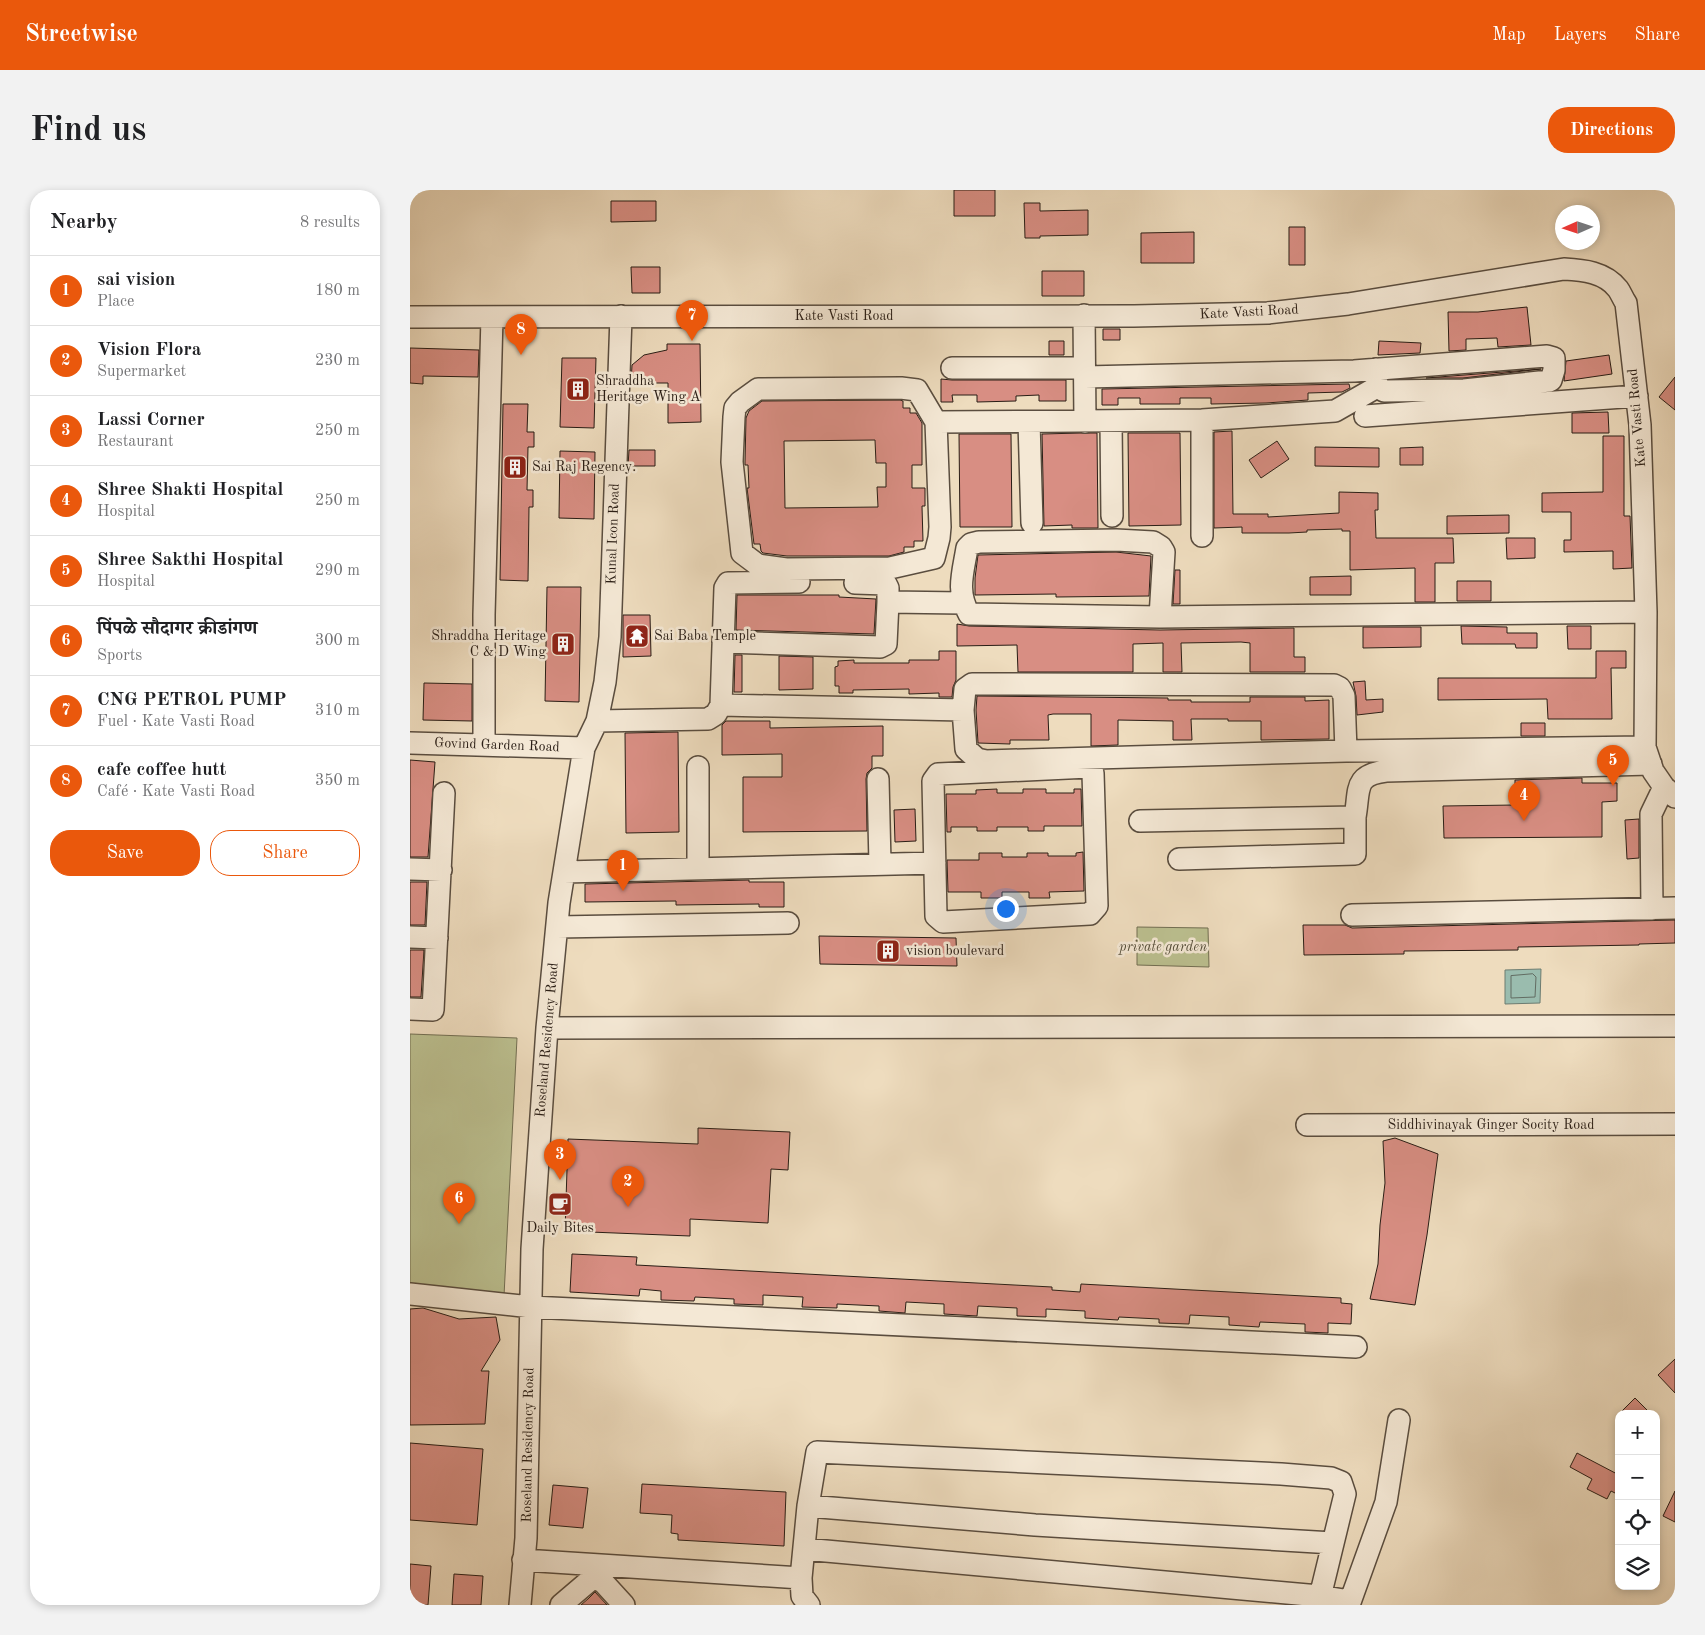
<!DOCTYPE html>
<html lang="en">
<head>
<meta charset="utf-8">
<style>
  :root { --surface:#fff; --page:#f2f2f2; --text:#202124; --muted:#757577; --line:#e0e0e0; --accent:#ea580c }
  body { margin:0; font-family:"Old Standard TT","Noto Serif Devanagari",serif; background:var(--page); color:var(--text) }
  .controls { position:absolute; right:15px; bottom:15px; display:grid; overflow:hidden; border-radius:10px; box-shadow:0 2px 8px #0003 }
  .controls button { width:45px; height:45px; display:grid; place-items:center; padding:0; border:0; border-bottom:1px solid var(--line); background:var(--surface); color:var(--text); font:25px sans-serif }
  .compass { position:absolute; left:1145px; top:15px; width:45px; height:45px; border-radius:50%; background:var(--surface); box-shadow:0 2px 8px #0003; rotate:267deg }
  .you { position:absolute; left:595px; top:718px; width:18px; height:18px; margin:-12px; border:4px solid #fff; border-radius:50%; background:#1a73e8; box-shadow:0 0 0 8px #1a73e833 }
  .badge { display:grid; place-items:center; width:32px; height:32px; border-radius:50%; background:var(--accent); color:#fff; font-size:16px; font-weight:700 }
  .pin { position:absolute; translate:-50% -41px; filter:drop-shadow(0 1px 2px #0008) }
  .pin::after { content:''; position:absolute; top:26px; width:18px; height:15px; background:inherit; clip-path:polygon(0 0,100% 0,50% 100%) }
  .list { margin:0; padding:0; list-style:none }
  h2 { display:flex; justify-content:space-between; align-items:center; height:65px; margin:0; padding:0 20px; font-size:21px }
  h2 small { font-size:16px; font-weight:400; color:var(--muted) }
  .list li { display:grid; grid-template-columns:32px 1fr auto; gap:15px; align-items:center; box-sizing:border-box; height:70px; padding:0 20px; border-top:1px solid var(--line) }
  .list b { display:block; font-size:19px; white-space:nowrap }
  .list p { margin:0; font-size:16px; white-space:nowrap; color:var(--muted) }
  .list em { font-size:16px; font-style:normal; color:var(--muted) }
  .actions { display:flex; gap:10px; padding:15px 20px }
  .actions a { flex:1; padding:11px 0; border:1px solid var(--accent); border-radius:20px; text-align:center; font-size:18px; color:var(--accent) }
  .actions .main { background:var(--accent); color:#fff }
  .icon { flex:none; width:28px; height:28px; fill:none; stroke:currentColor; stroke-width:2; stroke-linecap:round; stroke-linejoin:round }
  .map { position:relative; flex:none; width:1265px; height:1415px; overflow:hidden; border-radius:20px }
  header { display:flex; align-items:center; gap:30px; box-sizing:border-box; height:70px; padding:0 25px; background:var(--accent); color:#fff }
  header strong { font-size:24px }
  nav { display:flex; gap:28px; margin-inline-start:auto; font-size:18px }
  .intro { display:flex; align-items:center; justify-content:space-between; box-sizing:border-box; height:120px; padding:0 30px }
  h1 { margin:0; font-size:35px }
  .button { padding:12px 22px; border-radius:20px; background:var(--accent); color:#fff; font-size:18px; font-weight:700 }
  main { display:flex; gap:30px; padding:0 30px }
  aside { flex:1; background:var(--surface); border-radius:20px; box-shadow:0 2px 8px #0003 }
  .map>svg:first-child { display:block }
  .green { fill:#bbbf8f; stroke:#726e52 }
  .water { fill:#9abcae; stroke:#6d7c71 }
  .lines { fill:none; stroke-linecap:round; stroke-linejoin:round }
  .shore { stroke:#626c62; stroke-width:1 }
  .building { fill:#d88e83; stroke:#291d15; fill-rule:evenodd }
  .minor-casing { stroke:#5a4d3f; stroke-width:24 }
  .minor { stroke:#f4e8d5; stroke-width:21 }
  .labels { text-anchor:middle; dominant-baseline:central; stroke-width:5; stroke-linejoin:round; paint-order:stroke }
  .street-label { font-size:14px; fill:#291d15; stroke:#f4e8d5 }
  .poi-label { font-size:14px; fill:#291d15; stroke:#f4e8d5; text-anchor:start }
  .park-label { font-size:14px; font-style:italic; fill:#554e3a; stroke:#f4e8d5 }
</style>
</head>
<body>
<header>
<strong>Streetwise</strong>
<nav><a>Map</a><a>Layers</a><a>Share</a></nav>
</header>
<div class="intro"><h1>Find us</h1><a class="button">Directions</a></div>
<main>
<aside>
<h2>Nearby<small>8 results</small></h2>
<ul class="list">
<li><span class="badge">1</span><div><b>sai vision</b><p>Place</p></div><em>180 m</em></li>
<li><span class="badge">2</span><div><b>Vision Flora</b><p>Supermarket</p></div><em>230 m</em></li>
<li><span class="badge">3</span><div><b>Lassi Corner</b><p>Restaurant</p></div><em>250 m</em></li>
<li><span class="badge">4</span><div><b>Shree Shakti Hospital</b><p>Hospital</p></div><em>250 m</em></li>
<li><span class="badge">5</span><div><b>Shree Sakthi Hospital</b><p>Hospital</p></div><em>290 m</em></li>
<li><span class="badge">6</span><div><b>पिंपळे सौदागर क्रीडांगण</b><p>Sports</p></div><em>300 m</em></li>
<li><span class="badge">7</span><div><b>CNG PETROL PUMP</b><p>Fuel · Kate Vasti Road</p></div><em>310 m</em></li>
<li><span class="badge">8</span><div><b>cafe coffee hutt</b><p>Café · Kate Vasti Road</p></div><em>350 m</em></li>
</ul>
<div class="actions"><a class="main">Save</a><a>Share</a></div>
</aside>
<div class="map">
<svg width="1265" height="1415" viewBox="0 0 1265 1415">
  <rect width="100%" height="100%" fill="#eedcbe"/>
  <filter id="stains"><feTurbulence type="fractalNoise" baseFrequency=".004" numOctaves="4"/><feColorMatrix values="0 0 0 0 .2 0 0 0 0 .09 0 0 0 0 .02 0 0 0 .5 -.17"/></filter>
  <radialGradient id="worn" r=".72"><stop offset=".6" stop-color="#630" stop-opacity="0"/><stop offset="1" stop-color="#630" stop-opacity=".3"/></radialGradient>
  <path class="green" d="M727,737L798,738L799,777L727,775Z
    M0,844L107,848L94,1106L0,1099Z"/>
  <path class="water" d="M1131,779L1130,813L1095,814V780Z"/>
  <g class="lines">
    <path class="shore" d="M1123,784L1126,787L1125,807L1101,808V786Z"/>
  </g>
  <path class="building" d="M544,0H585V26H544Z
    M201,11H246V31L201,32Z
    M614,13H630V21L678,20V45L630,46V48H615Z
    M879,37H895V75H879Z
    M784,42V73H731V43Z
    M221,77H250V103H222Z
    M632,81H674V106H632Z
    M1117,117L1121,155L1088,157L1087,148L1056,149V160L1039,161L1038,122H1068Z
    M693,139H710V150H693Z
    M639,151H654V165H639Z
    M969,151L1011,153L1010,163L968,165Z
    M257,154H290L291,232L258,233V193H221L222,175L234,165L257,160Z
    M0,158L69,160L68,187L13,186V194L0,193Z
    M1199,165L1202,184L1154,191L1156,171Z
    M152,168H186L184,238L150,237Z
    M1131,179L1053,188H1016Z
    M1265,187V220L1249,207Z
    M531,189L542,190H656V211H629V205L606,206V211L567,212V205H542L543,212H531Z
    M939,194L940,198L932,202L898,203V210L856,213L801,214V208H770V214H730V208H708V215H692V199Z
    M490,210L493,211V218H500V223H506L512,233V275H502V298H515V316H512L513,351H504V357H494V362L479,366H377L353,363L351,361L350,354H344L337,298H339L338,275H335V272L336,228L339,221L352,211ZM465,250L466,273H476V297H467L468,317L375,318L374,251Z
    M93,214H118L117,242H124V257H118L117,300H123V317H119L118,391L90,390Z
    M1198,222L1199,243H1162V223Z
    M822,241L823,324H858V327L929,323V302L968,303V320H965L966,348H1043L1044,373H1025V412H1005V378L940,380V341H932V339L897,340V342L879,343H832V337L804,338V242Z
    M671,243H687L688,338H662V335L634,336L632,244Z
    M718,243H770L771,335L719,336Z
    M549,244H601L602,337H550Z
    M1193,246H1214V326H1220L1222,378L1203,379V361L1154,362V350H1161V322H1132V303L1193,302Z
    M867,251L879,269L851,288L839,270Z
    M905,257L969,258V277L905,276Z
    M1013,257V275H990V258Z
    M219,260H245V276H218Z
    M150,261L185,262L184,329L149,328Z
    M1099,325V343L1037,344V326Z
    M1096,348H1125V368L1097,369Z
    M706,362L741,366L739,406L646,407V404L565,405V388L568,365Z
    M765,380H770V414H763Z
    M941,386V405H900V387Z
    M1047,391H1081V411H1047Z
    M137,397H171L169,512L135,511Z
    M327,405H429V407L466,409L464,444L326,440Z
    M213,425H240L241,466L213,467Z
    M547,434L559,436L750,440L884,438V467H895V482H840V453L831,452L771,453L772,482H753V453L723,454V482H608L607,455L547,456Z
    M1051,436L1097,437V443H1127V458H1106L1105,454H1052Z
    M1157,436H1181V459H1158Z
    M953,437H1011V457L953,458Z
    M529,461H546V490L543,497L542,507H529V503L499,504V499L443,500V503H429V496H425V477L428,476V471L444,470V473H499V470H529Z
    M1186,461H1216V478H1201L1202,529H1138L1137,509L1028,510V488H1186Z
    M325,465H332V502H324Z
    M369,466L403,467V499L369,500Z
    M955,491L956,510L973,509V522L947,525L946,506L943,492Z
    M14,493L62,494V531L13,530Z
    M567,506L758,508V510H781V512H840V507H895V511L919,510V549L851,550V531H818V529H781L782,550H763V531L708,530V555L681,556V524H643L638,525L639,550H600V554L568,553L566,520Z
    M316,531H360V538L473,536V566H462V578L457,583L456,589L457,641L333,642V587H372V564L312,565V535Z
    M1111,533H1135V546H1111Z
    M268,542L269,642L216,643L215,543Z
    M0,570L25,572L18,667H0Z
    M1172,588V593H1207V611L1192,612V647L1034,648L1033,616L1105,615V590Z
    M587,599V603H613V599H636V603H664V599H671L672,636H634V641H618V637H587V641H567V637H541V642H537L536,604H566V600Z
    M505,619L506,651L485,652L484,620Z
    M1229,629V668L1217,669L1215,630Z
    M673,662L674,701L639,702L640,708H619V702H592V708H571V702H538L537,670H569V663H592V667H617V663H638V666H666V663Z
    M339,690V692H374V717H349V714L266,715V711L175,712V694Z
    M0,692H17L15,735H0Z
    M1265,730V753L1229,754V755L1108,757V760L994,761V764L894,765L893,735H935L942,738Z
    M409,746L546,748L547,776L410,774Z
    M0,760H14L11,807H0Z
    M288,938L380,942L378,980L361,979L358,1033L280,1029V1046L155,1041L158,949L288,954Z
    M985,948L1028,964L1017,1045L1005,1115L960,1109L968,1074L970,1035L975,993L973,951Z
    M162,1064L227,1067L226,1075L642,1097V1100L670,1102L671,1094L931,1108V1113L942,1114L941,1134L918,1133V1143L895,1142V1134L850,1132L849,1137L819,1135V1127L780,1125L779,1134L749,1133V1129L709,1127L708,1130L675,1128V1121L636,1119V1127L607,1126V1118L568,1116L567,1126L534,1124V1114L496,1112L495,1123L469,1121V1116L427,1114V1118L392,1117L393,1107L353,1105V1115L324,1114V1109L285,1107L284,1111L251,1110V1101L230,1099L229,1106L160,1102Z
    M13,1118L49,1129L86,1127L90,1150L71,1181H79L75,1234L0,1235V1119Z
    M1265,1169V1203L1248,1185Z
    M1225,1208L1241,1224H1209Z
    M0,1253L73,1259L67,1335L0,1330Z
    M1167,1263L1209,1285V1305L1201,1301L1197,1309L1177,1299L1182,1289L1160,1277Z
    M232,1294L376,1302L374,1356L268,1350V1344L261,1343L262,1325L230,1323Z
    M143,1295L178,1298L173,1338L139,1335Z
    M1265,1301V1332L1253,1326Z
    M0,1374L21,1376L18,1415H0Z
    M44,1384L73,1386L71,1415H42Z
    M185,1402L197,1415H171L179,1408Z"/>
  <g class="lines">
    <g class="minor-casing">
      <path id="minor" d="M674,125L675,232
        M0,127L724,126L858,123L938,114L1154,79C1173,80 1195,82 1208,99C1211,103 1213,109 1216,113L1230,235L1236,422L1235,557L1243,581L1254,597L1265,607
        M542,178H674
        M675,187L944,181L1137,166L1144,168V180L1141,190L1139,191L1054,200L974,201L967,197L966,179
        M955,226L1227,206
        M526,232L530,337L529,348L524,368L480,378L376,379L348,375L332,363L322,272L324,227L325,218L330,212L348,199L491,198L507,200L526,232L792,230L925,221L967,197
        M619,232L622,333
        M701,232L702,326
        M792,346V230
        M445,393L476,394L478,398V412L553,413
        M750,427L754,362L751,357L743,352L706,350L569,352L561,354L557,358C553,383 546,401 559,424L750,427L1236,422
        M313,452L470,457L476,454L478,412
        M311,515L553,520
        M187,531L298,529L306,524L311,515L315,398L318,393L389,392
        M0,553L174,558
        M74,555V425L82,127
        M936,561L934,506L930,498L924,495L569,494H562L555,499L553,520L556,559L567,569L576,571L936,561L1235,557
        M679,577L683,583L687,716L680,724L533,732L526,726L523,591L528,584Z
        M468,589L470,674
        M730,631L945,627C950,600 943,585 976,581L1241,574
        M769,669L945,664V627
        M288,678V577
        M0,679L31,680
        M154,682L525,673
        M1242,719L1241,624L1254,597
        M942,725L1265,718
        M147,737L378,733
        M0,747L27,748
        M0,819L23,820L34,603
        M137,838L1265,836
        M897,935L1265,934
        M0,1104L121,1117L946,1157
        M398,1316L625,1335L923,1353
        M394,1359L909,1406L940,1411
        M113,1370L391,1388L398,1316L407,1262L871,1284L921,1288L931,1292L935,1304L908,1415
        M391,1388L392,1406L399,1415
        M110,1415L116,1348L122,1059L137,838L149,713L174,558L187,531L195,492L200,447L211,126
        M151,1415L178,1392L185,1388L193,1392L214,1415
        M939,1415L976,1312L989,1230"/>
    </g>
    <use href="#minor" class="minor"/>
  </g>
  <defs>
    <g id="building-square" transform="scale(1.25)"><rect x="-9" y="-9" width="18" height="18" rx="4" fill="#8f2418" stroke="#f4e8d5"/><path d="M-4-6H4V6H1V3H-1V6H-4ZM-2.5-4.3h1.7v1.8h-1.7ZM.8-4.3h1.7v1.8H.8ZM-2.5-1h1.7V.8h-1.7ZM.8-1h1.7V.8H.8Z" fill="#fff"/></g>
    <g id="temple-square" transform="scale(1.25)"><rect x="-9" y="-9" width="18" height="18" rx="4" fill="#8f2418" stroke="#f4e8d5"/><path d="M0-6L5-2H3V0L6.5 2.5H4V6H1.5V3h-3V6H-4V2.5H-6.5L-3 0V-2H-5Z" fill="#fff"/></g>
    <g id="cafe-square" transform="scale(1.25)"><rect x="-9" y="-9" width="18" height="18" rx="4" fill="#8f2418" stroke="#f4e8d5"/><path d="M-5.5-4.5H6V0H3Q3 3.5 0 3.5H-2.5Q-5.5 3.5-5.5 0ZM3-3.2v2h1.7v-2ZM-6 4.5H4V6H-6Z" fill="#fff"/></g>
  </defs>
  <g fill-rule="evenodd">
    <use href="#building-square" x="168" y="199"/>
    <use href="#building-square" x="105" y="277"/>
    <use href="#temple-square" x="227" y="446"/>
    <use href="#building-square" x="153" y="454"/>
    <use href="#building-square" x="478" y="761"/>
    <use href="#cafe-square" x="150" y="1014"/>
  </g>
  <g class="labels">
    <g class="street-label">
      <text transform="translate(839 122) rotate(-3)">Kate Vasti Road</text>
      <text x="434" y="126">Kate Vasti Road</text>
      <text transform="translate(1227 228) rotate(-95)">Kate Vasti Road</text>
      <text transform="translate(203 344) rotate(-88)">Kunal Icon Road</text>
      <text transform="translate(87 555) rotate(2)">Govind Garden Road</text>
      <text transform="translate(137 850) rotate(-85)">Roseland Residency Road</text>
      <text x="1081" y="935">Siddhivinayak Ginger Socity Road</text>
      <text transform="translate(118 1255) rotate(-89)">Roseland Residency Road</text>
    </g>
    <g class="poi-label">
      <text x="186" y="191">Shraddha<tspan x="186" dy="16">Heritage Wing A</tspan></text>
      <text x="122" y="277">Sai Raj Regency.</text>
      <text x="136" y="446" text-anchor="end">Shraddha Heritage<tspan x="136" dy="16">C &amp; D Wing</tspan></text>
      <text x="244" y="446">Sai Baba Temple</text>
      <text x="496" y="761">vision boulevard</text>
      <text x="150" y="1038" text-anchor="middle">Daily Bites</text>
    </g>
    <g class="park-label">
      <text x="753" y="757">private garden</text>
    </g>
  </g>
  <rect width="100%" height="100%" filter="url(#stains)"/>
  <rect width="100%" height="100%" fill="url(#worn)"/>
</svg>
<div class="controls">
<button>+</button>
<button>−</button>
<button><svg class="icon" aria-label="locate" viewBox="0 0 24 24"><circle cx="12" cy="12" r="6"/><path d="M12 2v4M12 18v4M2 12h4M18 12h4"/></svg></button>
<button><svg class="icon" aria-label="layers" viewBox="0 0 24 24"><path d="M12 4l9 5-9 5-9-5zM3 14l9 5 9-5"/></svg></button>
</div>
<svg class="compass" viewBox="-18 -18 36 36"><path d="M0-13l5 13h-10z" fill="#e53935"/><path d="M0 13l5-13h-10z" fill="#757577"/></svg>
<div class="you"></div>
<div class="pin badge" style="left:213px;top:701px">1</div>
<div class="pin badge" style="left:218px;top:1017px">2</div>
<div class="pin badge" style="left:150px;top:990px">3</div>
<div class="pin badge" style="left:1114px;top:631px">4</div>
<div class="pin badge" style="left:1203px;top:596px">5</div>
<div class="pin badge" style="left:49px;top:1034px">6</div>
<div class="pin badge" style="left:282px;top:151px">7</div>
<div class="pin badge" style="left:111px;top:165px">8</div>
</div>
</main>
</body>
</html>
